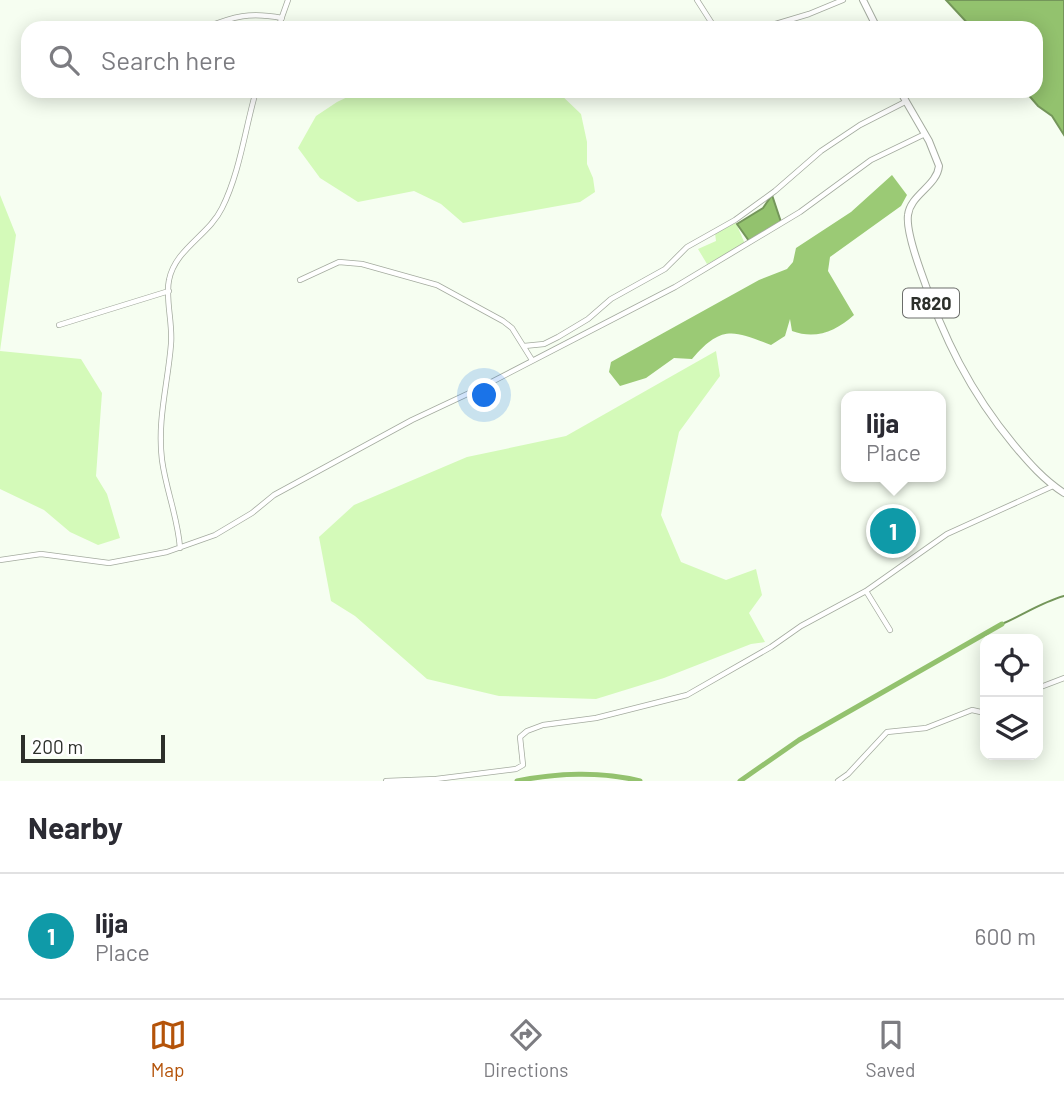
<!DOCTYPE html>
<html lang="en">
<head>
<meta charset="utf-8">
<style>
  :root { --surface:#fff; --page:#f2f2f3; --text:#2b2b33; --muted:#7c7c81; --line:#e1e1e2; --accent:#b45309 }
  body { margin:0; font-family:Barlow,sans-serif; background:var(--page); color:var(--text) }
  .controls { position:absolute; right:21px; bottom:21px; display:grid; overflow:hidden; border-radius:14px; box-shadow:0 4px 18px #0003 }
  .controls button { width:63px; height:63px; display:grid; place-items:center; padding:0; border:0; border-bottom:2px solid var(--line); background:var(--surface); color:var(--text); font:35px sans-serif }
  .scale { position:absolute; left:21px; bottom:18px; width:144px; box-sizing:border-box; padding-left:7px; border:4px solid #2c2f2a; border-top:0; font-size:19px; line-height:24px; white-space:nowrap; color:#2c2f2a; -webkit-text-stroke:5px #fff; paint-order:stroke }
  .you { position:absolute; left:485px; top:396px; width:24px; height:24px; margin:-18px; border:5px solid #fff; border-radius:50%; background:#1a73e8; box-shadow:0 0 0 10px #1a73e833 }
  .badge { display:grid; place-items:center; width:46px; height:46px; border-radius:50%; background:var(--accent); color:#fff; font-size:23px; font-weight:700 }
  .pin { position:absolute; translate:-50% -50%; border:4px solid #fff; box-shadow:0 2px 7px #0006 }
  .popup { position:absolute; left:841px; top:391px; width:105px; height:91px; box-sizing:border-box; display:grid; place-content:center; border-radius:14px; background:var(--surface); filter:drop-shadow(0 2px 5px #0005); font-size:23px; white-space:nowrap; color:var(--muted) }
  .popup b { font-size:26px; color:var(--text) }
  .popup::after { content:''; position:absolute; left:50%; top:100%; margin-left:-14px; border:14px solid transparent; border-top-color:var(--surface) }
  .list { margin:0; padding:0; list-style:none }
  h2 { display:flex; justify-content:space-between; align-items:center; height:91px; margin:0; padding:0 28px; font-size:30px }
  h2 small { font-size:23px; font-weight:400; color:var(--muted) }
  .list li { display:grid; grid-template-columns:46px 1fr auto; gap:21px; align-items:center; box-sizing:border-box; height:126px; padding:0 28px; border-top:2px solid var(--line) }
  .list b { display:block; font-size:26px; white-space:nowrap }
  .list p { margin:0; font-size:23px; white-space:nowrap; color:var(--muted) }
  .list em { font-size:23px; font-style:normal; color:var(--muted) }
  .icon { flex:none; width:38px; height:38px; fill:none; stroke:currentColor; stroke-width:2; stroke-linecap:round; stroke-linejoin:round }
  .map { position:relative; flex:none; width:1064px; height:781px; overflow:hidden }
  .search { position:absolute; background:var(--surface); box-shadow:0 4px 18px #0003; left:21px; right:21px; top:21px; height:77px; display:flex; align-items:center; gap:18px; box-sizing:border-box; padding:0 24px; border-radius:21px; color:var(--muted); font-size:26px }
  .sheet { height:217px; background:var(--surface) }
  nav { display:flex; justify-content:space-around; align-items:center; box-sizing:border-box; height:98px; border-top:2px solid var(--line); background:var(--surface); font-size:19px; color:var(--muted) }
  nav a { display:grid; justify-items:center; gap:4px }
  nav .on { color:var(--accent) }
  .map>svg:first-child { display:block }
  .green { fill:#d4fab9 }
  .forest { fill:#9bca75 }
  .water { fill:#93c26e; stroke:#74965a; stroke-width:2 }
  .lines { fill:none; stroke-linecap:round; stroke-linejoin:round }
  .stream { stroke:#74965a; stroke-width:2 }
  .canal { stroke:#93c26e; stroke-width:5 }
  .minor-casing { stroke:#a4ab9f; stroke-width:6 }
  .major-casing { stroke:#a4ab9f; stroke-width:8 }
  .minor { stroke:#fff; stroke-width:4.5 }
  .major { stroke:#fff; stroke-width:6 }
  .labels { text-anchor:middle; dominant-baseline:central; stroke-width:6; stroke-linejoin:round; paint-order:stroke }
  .shield { fill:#fff; stroke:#6b6d6a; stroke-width:2 }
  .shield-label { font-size:18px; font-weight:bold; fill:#2c2f2a }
</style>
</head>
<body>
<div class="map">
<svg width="1064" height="781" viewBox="0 0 1064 781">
  <rect width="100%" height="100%" fill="#f6fef1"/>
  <path class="green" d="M360,91H557L581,114L587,142V164L593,178L595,192L580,202L463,223L441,204L414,191L358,202L320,178L298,148L316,116L337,102Z
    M0,195L16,235L0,351L81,359L102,393L96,476L107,494L120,538L98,545L70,532L44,510L0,489Z
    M736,223L745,244L707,264L698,249L716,241L715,233Z
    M716,351L720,376L679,432L661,515L681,562L726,580L756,569L762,595L749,613L765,642L751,644L664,678L596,699L499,696L427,679L355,616L331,601L319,537L354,505L467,457L566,436Z"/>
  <path class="forest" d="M892,175L907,195L901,206L830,257L828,271L854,315C836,331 816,340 792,331L790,319L785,336L771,345C733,330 721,325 692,359L674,358L646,378L620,386L609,372L611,362L759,280L787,269L793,262L796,248L851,212Z"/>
  <path class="water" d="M946,0H1064V135L1052,116L1038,106L1025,91H1036V28H972Z
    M772,195L781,222L749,241L737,224L763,208Z"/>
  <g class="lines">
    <path class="stream" d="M1002,624C1023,615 1042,602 1064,596"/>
    <path class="canal" d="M517,781C556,773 601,771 640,781
      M740,781L799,740L1002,624"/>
    <g class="minor-casing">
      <path id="minor" d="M697,0L713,25
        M177,28H179
        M205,28C234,16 250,12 282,18
        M278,28L288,0
        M762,28L809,14L843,0
        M300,280L339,262L362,264L437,285L503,321L512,328L532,360
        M59,325L169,291
        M524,346L544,344L558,337L588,319L611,299L665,269L687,247L735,220L775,191L821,151L860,125L905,102
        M180,548C178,518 166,490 162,460C157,420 168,383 171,344C173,324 165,298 169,280C175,249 209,235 222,208C240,172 245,129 256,91
        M0,560L41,554L109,563L167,552L215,535L252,513L274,495L412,420L478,389L675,287L800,212L871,160L925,134
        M866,591L890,630
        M1038,688L1064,678
        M386,781L436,779L516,769L523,765L520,737L527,731L543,725L596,718L687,695L771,647L801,626L866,591L947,534L1053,486
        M838,781L848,774L887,732L926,728L972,710L985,713"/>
    </g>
    <g class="major-casing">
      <path id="major" d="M863,0L877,28
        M900,91L929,141L939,166C937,186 910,195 908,215C906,230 916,258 921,272C943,337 970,392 1014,445C1029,463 1044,480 1064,493"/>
    </g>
    <use href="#minor" class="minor"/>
    <use href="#major" class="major"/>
  </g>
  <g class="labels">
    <rect class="shield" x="903" y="288.5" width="56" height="29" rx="5"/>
    <g class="shield-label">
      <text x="931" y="303">R820</text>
    </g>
  </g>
</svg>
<div class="controls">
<button><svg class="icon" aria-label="locate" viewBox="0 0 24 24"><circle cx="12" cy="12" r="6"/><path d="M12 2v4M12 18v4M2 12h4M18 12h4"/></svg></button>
<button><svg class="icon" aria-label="layers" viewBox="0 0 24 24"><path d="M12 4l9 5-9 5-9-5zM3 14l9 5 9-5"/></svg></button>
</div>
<div class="scale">200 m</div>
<div class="you"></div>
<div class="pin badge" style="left:893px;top:531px;background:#0f9aa8">1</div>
<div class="popup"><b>lija</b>Place</div>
<div class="search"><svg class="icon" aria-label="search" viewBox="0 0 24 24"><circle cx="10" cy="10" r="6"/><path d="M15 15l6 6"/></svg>Search here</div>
</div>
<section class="sheet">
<h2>Nearby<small></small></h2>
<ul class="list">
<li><span class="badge" style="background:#0f9aa8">1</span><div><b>lija</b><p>Place</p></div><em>600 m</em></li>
</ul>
</section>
<nav>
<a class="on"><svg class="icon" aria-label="map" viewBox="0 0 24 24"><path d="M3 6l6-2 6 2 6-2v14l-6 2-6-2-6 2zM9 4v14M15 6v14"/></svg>Map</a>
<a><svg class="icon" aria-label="directions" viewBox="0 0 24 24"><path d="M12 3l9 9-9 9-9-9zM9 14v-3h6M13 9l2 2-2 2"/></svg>Directions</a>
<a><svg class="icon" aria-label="saved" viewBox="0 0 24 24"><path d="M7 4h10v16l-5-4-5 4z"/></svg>Saved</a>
</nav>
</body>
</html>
